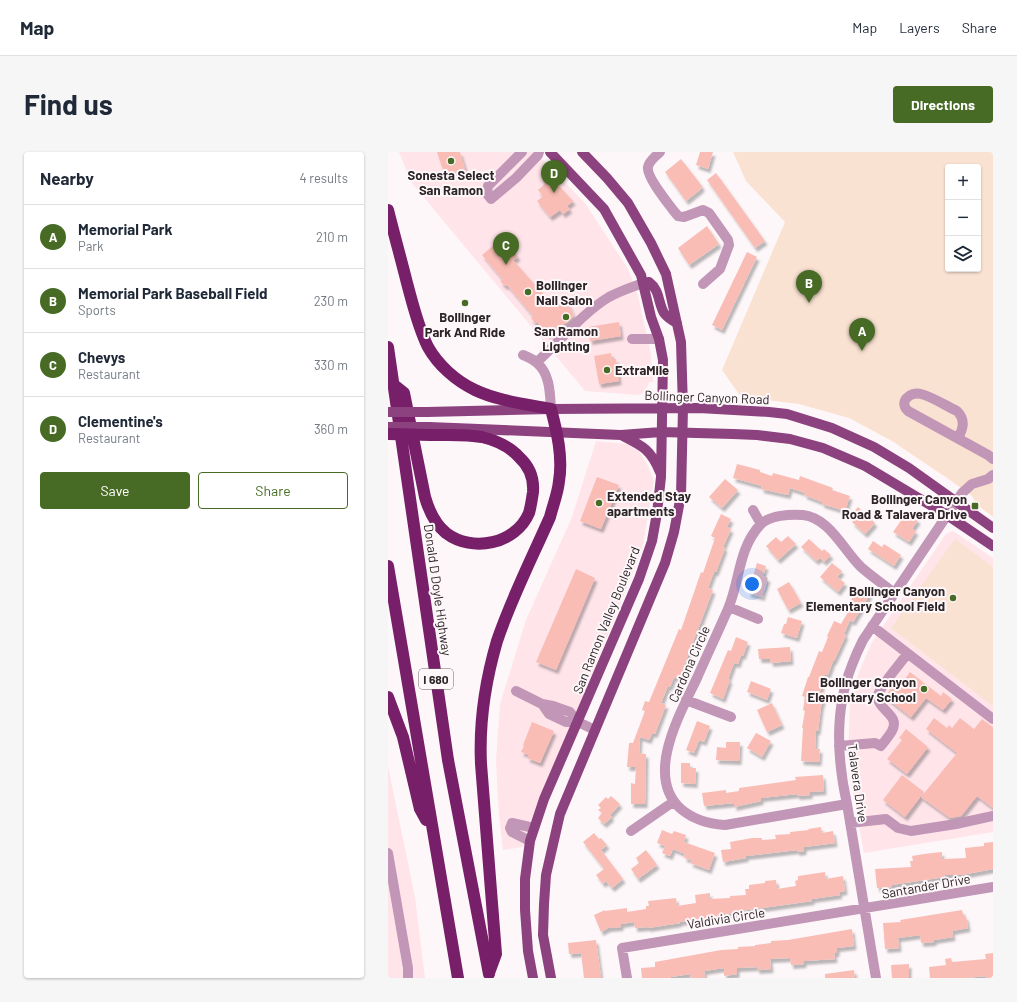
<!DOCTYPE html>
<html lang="en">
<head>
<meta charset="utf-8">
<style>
  :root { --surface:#fff; --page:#f6f6f7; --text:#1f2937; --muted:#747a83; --line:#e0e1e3; --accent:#476b24 }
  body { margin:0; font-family:Barlow,sans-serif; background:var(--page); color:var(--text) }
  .controls { position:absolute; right:12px; top:12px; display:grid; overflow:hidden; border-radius:4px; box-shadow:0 1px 3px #0004 }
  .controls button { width:36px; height:36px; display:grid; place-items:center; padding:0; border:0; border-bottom:1px solid var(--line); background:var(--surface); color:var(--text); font:20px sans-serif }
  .you { position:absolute; left:364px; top:432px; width:14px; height:14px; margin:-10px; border:3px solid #fff; border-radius:50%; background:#1a73e8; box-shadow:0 0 0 6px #1a73e833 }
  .badge { display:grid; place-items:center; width:26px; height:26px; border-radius:50%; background:var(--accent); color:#fff; font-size:13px; font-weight:700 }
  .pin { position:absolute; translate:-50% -33px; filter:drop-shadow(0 1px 2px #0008) }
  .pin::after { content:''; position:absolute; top:21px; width:14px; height:12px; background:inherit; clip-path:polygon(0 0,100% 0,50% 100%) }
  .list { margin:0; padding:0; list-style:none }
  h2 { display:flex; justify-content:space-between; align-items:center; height:52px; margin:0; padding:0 16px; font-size:17px }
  h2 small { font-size:13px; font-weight:400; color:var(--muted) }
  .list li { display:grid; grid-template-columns:26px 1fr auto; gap:12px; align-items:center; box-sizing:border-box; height:64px; padding:0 16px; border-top:1px solid var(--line) }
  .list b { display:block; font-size:15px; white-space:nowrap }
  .list p { margin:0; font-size:13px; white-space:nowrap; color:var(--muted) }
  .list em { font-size:13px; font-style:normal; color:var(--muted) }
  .actions { display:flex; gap:8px; padding:12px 16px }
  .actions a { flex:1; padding:9px 0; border:1px solid var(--accent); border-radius:4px; text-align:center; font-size:14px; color:var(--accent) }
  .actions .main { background:var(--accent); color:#fff }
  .icon { flex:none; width:22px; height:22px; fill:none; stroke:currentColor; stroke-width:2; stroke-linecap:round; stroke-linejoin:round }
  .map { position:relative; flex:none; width:605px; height:826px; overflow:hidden; border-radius:4px }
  header { display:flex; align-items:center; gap:24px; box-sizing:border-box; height:56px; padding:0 20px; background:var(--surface); border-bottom:1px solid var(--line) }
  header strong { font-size:19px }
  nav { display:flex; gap:22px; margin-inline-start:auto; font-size:14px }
  .intro { display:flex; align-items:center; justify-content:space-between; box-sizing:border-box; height:96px; padding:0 24px }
  h1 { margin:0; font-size:28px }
  .button { padding:10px 18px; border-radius:4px; background:var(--accent); color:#fff; font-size:14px; font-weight:700 }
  main { display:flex; gap:24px; padding:0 24px }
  aside { flex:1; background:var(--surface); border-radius:4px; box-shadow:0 1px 3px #0004 }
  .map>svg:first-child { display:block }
  .built { fill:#ffe4ea }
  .green { fill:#fae2d2; fill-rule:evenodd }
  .building { fill:#f9bdb5; filter:url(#shadow) }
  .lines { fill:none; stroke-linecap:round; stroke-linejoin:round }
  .minor { stroke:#c196b7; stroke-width:10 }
  .major { stroke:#8c427e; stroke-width:10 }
  .highway { stroke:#771f69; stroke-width:12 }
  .major-bridge { stroke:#8c427e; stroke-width:10 }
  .highway-bridge { stroke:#771f69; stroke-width:12 }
  .poi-dot { fill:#476b24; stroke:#fef7f9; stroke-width:1.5 }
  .labels { text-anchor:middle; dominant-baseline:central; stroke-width:4; stroke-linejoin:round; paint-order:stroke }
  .shield { fill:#fef7f9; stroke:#6b6466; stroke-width:1 }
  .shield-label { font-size:12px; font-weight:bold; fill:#2c2527 }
  .poi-label { font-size:13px; font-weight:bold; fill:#2c2527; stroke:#fef7f9 }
  .street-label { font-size:13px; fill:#2c2527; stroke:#fef7f9 }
</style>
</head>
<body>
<header>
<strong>Map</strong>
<nav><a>Map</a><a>Layers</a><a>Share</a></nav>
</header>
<div class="intro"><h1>Find us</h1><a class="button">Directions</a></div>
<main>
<aside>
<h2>Nearby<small>4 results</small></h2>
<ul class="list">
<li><span class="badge">A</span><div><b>Memorial Park</b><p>Park</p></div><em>210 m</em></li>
<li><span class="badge">B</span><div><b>Memorial Park Baseball Field</b><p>Sports</p></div><em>230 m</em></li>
<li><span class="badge">C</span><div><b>Chevys</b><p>Restaurant</p></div><em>330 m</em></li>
<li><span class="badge">D</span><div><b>Clementine's</b><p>Restaurant</p></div><em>360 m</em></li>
</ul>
<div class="actions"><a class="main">Save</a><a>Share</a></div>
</aside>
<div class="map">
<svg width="605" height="826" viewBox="0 0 605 826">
  <defs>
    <filter id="shadow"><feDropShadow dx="2.5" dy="4" stdDeviation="1" flood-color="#0004"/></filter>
  </defs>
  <rect width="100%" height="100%" fill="#fef7f9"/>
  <path class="built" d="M11,0H147L197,51L240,117L250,144L262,197L265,222V230H261L260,234L255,241L251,243L197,239L23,30Z
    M208,289L239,292L251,299L259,312L266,329L254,398L135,695L115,698L111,663L108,609L112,552L138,468L184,365Z
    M565,379L605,406V680L476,701L463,631L460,600L462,554L471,520L484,490L558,382Z
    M0,614L27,745L37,826H0Z"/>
  <path class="green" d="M345,0H605V365L589,353L584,344L559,326L504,289L461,266L411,252L353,245L334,218L397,70L358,29ZM560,15H590V117H560Z
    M567,387L605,415V554L503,476Z"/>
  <path class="building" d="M49,0H72L77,17L57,24Z
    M312,0H325L320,17L308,13Z
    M293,7L314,34L313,37L298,49L277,20Z
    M328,21L377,89L367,96L319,28Z
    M161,23L185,49L179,54L182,57L175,62L172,58L162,65L149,49L155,44L150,38L157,32L154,28Z
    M319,74L331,92L301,113L290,96Z
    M112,88L119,97L122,95L130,105L125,108L158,145L170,152L179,149L186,164L180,170L172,174L160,183L149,170L147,171L143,166L145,164L119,133L117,134L112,129L115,128L94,103Z
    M359,100L369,105L334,178L324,173Z
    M231,170L233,184L202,189L200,175Z
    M223,201L224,207H228L231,229L211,232L206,204Z
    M349,312L372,318V320L384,324L385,321L411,328L412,324L445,336L444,338L462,344L457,359L434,352V350L416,343L417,341L402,336L400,343L373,337L374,334L345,326Z
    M209,325L231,333L213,377L192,369Z
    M337,327L350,338L334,356L321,345Z
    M470,355L487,371L477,382L464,370L467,367L463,363Z
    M519,360L530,368L524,377L528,379L521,390L505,380Z
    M333,362L343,367L339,375L343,377L335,395L337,396L328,420H326L320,436L325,438L291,527L286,525L282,535L280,534L273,551L278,553L267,582L264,581L261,588L252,585L251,601L258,602L257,652H243V631L247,632L248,615H239L241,591H245L257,559L254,558L257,549L261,550L291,477L293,478L313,420L315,421L327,386L323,384Z
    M400,384L408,392L390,408L378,394L388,385L393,390Z
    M421,387L434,399L436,397L443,403L436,410L432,406L428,409L413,395Z
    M485,389L494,395L496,392L513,403L506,414L480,397Z
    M369,411L378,414L375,424L380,426L374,445L360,441Z
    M444,411L454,419L449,425L457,431L450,440L432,425Z
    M188,417L207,426L168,518L148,510Z
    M401,430L413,451L400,458L389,437Z
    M470,436L482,442L465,470L462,468L456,482L458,483L446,509H445L440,523L437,522L432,540L437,541L433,555L430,579H428L427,597H432L431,610L413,609L415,576H414L417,559L415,558L417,545L414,544L420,525H421L431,499L434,500L440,485L439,484L446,469L453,472L463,455L460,453Z
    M400,465L414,469L409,486L393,481L396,472H398Z
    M348,485L360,490L355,504L353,503L350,512L346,511L340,527L342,528L335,547L322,541L340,498L343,499Z
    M402,495L403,509L383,511L382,507H371L370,497Z
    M522,520L553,544L555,540L564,547L555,558L538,546L523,565L497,545L509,527L514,531Z
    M363,529L383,537L379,548L359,540Z
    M384,551L394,573L379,580L369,558Z
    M546,566L559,576L561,573L564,576L572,566L586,577L594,567L605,575V656L589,644L573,664L562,666L533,645L569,601L538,577Z
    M309,569L322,574L316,590L311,588L306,601L298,598Z
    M144,570L166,579L152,611L139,606L141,603L133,600L136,594L135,593Z
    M518,577L540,595L519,622L499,607L514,588L511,586Z
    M368,581L383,589L374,605L359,596Z
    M338,590H352L351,609L328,608L329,595L338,596Z
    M293,611H302V616H308L307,632L293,631Z
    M435,623L436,639L422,640V643L409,644V642L373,646V649L346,655V651L316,654L314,641L338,638V641L351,639V636L408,628L407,625Z
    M514,623L536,640L517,665L495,648Z
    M223,644L232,652L222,663L224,665L216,672L210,666L214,661L210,658L213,656L210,653L218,645L220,647Z
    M433,675L434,681L445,679L447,691L416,695V699L409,700V698L358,704V706L335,710L333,698L343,697L342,690L364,686H374V688L388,687L387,683L402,682V680L421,678L420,677Z
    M274,678L284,682L286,679L298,683L296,690L327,701L321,718L302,711L304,708L296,706L297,702L285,697L282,704L274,701L277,694L269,691Z
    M206,681L211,687L213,686L219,693L213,698L235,727L224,736L218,729L215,732L208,723L216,717L195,690Z
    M605,690V717L573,723H556L557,725L503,733L504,735L489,736L487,717L523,715L522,709H525L524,704L536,702L554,700V707L578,706L577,696L596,694V691Z
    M258,698L269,713L250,727L243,717L251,711L248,706Z
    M437,720L438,727L455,724L457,739L451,740L452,743L424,747V749L352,759V761L334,762V764L291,770L292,771L260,776V775L247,776L246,770L233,772V775L220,776L213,780L206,763L217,758V759L239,756V760L258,757V754H261L260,749L288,746L289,754L308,751L307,743L322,741V747L342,746V744L358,743L357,737H361V733L377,731V729L388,728L389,737L408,734L407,729L410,728V724Z
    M574,758L576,765L578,764L580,776L564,779L565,785L546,788V790L533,791L532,783L510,786L511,796L497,797L495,771L513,770L512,768Z
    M464,777L466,794L449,796V801H446L447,807L416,809V812L403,813L402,806L382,807L383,817L369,818V815L349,816V822L336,824V816L316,819L317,826H303L302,822L283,825V826H254L253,816L267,815V810L333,798L350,797V795L367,794V793L383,791V789L400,788Z
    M208,788L213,826H196L193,801L181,802L180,791Z
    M605,801V826H597V824L578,826H542L541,815L558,813L557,807L563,806L564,810L598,807L597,802Z
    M521,812V826H504L503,813Z
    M466,818L467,826H437V822Z"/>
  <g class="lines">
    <path class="minor" d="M134,0L100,34L99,42L103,47L128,26L150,3L151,0
      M272,0C268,4 261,9 260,15C258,24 279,50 285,58L290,64L296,65L315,58L321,61L340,88L341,93L332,117L315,132
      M244,187H271
      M135,203C140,205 145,207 149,211C162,222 162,241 163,257
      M149,210C170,191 197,159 221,145C232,139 244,135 255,131
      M570,286C575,277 578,268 569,259C558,254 545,245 533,242C522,239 510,250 520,259L600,303L605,307
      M365,358L373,372
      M341,455L370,467
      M484,474L605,567
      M128,539L154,552L165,554L182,560L190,570
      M298,548L343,565
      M154,552L161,562L178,570H190L207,578
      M451,594L487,591L493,594C497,589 501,584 504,579C513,562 488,558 490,543C492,534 513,511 519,502
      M459,652L337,673C320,672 306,668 293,657C256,624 292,562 309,526C319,503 330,480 340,457C352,429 350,397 372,373C381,363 403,362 415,363C442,366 456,399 473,415C483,424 495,432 506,441
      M462,671L498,667L510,676L523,679L568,672L605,664
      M243,679L285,650
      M142,689L124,680L122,676L124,671L146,676
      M0,701L20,816V826
      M239,826L234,796L605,735
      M488,826L459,652C449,607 446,558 464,513C467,505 471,496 475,488L574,341L584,332L600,327L605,323"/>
    <path class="major" d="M255,131L261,130C272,138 270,151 276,161C279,165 285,169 289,171
      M39,260L163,257L311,256L381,260L399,262L444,276L486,295L521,316L605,376
      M41,275L233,283L273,280L345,282L369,283L402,287L435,296L477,314L559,363L605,394
      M235,284C255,294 263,298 272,320
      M145,826L140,799L137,758V727L142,689L156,647L251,427L264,389L269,361L273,325L275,208L271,187L263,165L253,123L216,57L162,0
      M163,826L155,783L156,752L158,723L172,662L277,411L286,380L293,343L295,256L293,190L278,122L263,91L240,51L219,26L194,0"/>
    <path class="highway" d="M0,58C6,82 13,107 19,131C25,153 30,175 40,195C50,213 68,229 87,238C110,249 138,252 163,257C169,280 175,305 171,329C170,341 165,353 162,365C144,406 123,447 109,489C97,530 91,570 93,612L108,802L101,821
      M0,195L60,608L101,822
      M6,233L16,241L37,345C41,359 47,372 58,381C84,401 128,392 141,361C143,354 144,347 145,340C146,326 141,314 131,305C122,295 107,288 94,285C78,282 59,283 43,283
      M0,414L70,826
      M0,545L15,585L32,657L38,668"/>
    <path class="major-bridge" d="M0,260H39
      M0,275H41"/>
    <path class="highway-bridge" d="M0,282L43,283"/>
  </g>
  <g class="poi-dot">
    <circle cx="63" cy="9" r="4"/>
    <circle cx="140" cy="140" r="4"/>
    <circle cx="77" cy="151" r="4"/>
    <circle cx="178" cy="165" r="4"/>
    <circle cx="219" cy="218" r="4"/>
    <circle cx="211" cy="351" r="4"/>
    <rect x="583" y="350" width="8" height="8" rx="2"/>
    <circle cx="565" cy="446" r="4"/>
    <circle cx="536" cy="537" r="4"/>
  </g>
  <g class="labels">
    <rect class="shield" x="31" y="517" width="34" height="20" rx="3"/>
    <g class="shield-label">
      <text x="48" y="527">I 680</text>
    </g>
    <g class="poi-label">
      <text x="63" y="23">Sonesta Select<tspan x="63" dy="15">San Ramon</tspan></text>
      <text x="148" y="133" text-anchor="start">Bollinger<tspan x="148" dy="15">Nail Salon</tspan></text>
      <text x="77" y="165">Bollinger<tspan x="77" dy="15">Park And Ride</tspan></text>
      <text x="178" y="179">San Ramon<tspan x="178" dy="15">Lighting</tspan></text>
      <text x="227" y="218" text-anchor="start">ExtraMile</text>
      <text x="219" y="344" text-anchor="start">Extended Stay<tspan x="219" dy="15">apartments</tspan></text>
      <text x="579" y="347" text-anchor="end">Bollinger Canyon<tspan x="579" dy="15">Road &amp; Talavera Drive</tspan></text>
      <text x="557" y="439" text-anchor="end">Bollinger Canyon<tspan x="557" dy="15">Elementary School Field</tspan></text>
      <text x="528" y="530" text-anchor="end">Bollinger Canyon<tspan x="528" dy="15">Elementary School</tspan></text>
    </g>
    <g class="street-label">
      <text transform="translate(319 245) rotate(2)">Bollinger Canyon Road</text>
      <text transform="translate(50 438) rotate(82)">Donald D Doyle Highway</text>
      <text transform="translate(218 468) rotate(-68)">San Ramon Valley Boulevard</text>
      <text transform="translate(301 512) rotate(-66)">Cardona Circle</text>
      <text transform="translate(470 631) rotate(82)">Talavera Drive</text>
      <text transform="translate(538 734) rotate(-10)">Santander Drive</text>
      <text transform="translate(338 766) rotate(-9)">Valdivia Circle</text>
    </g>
  </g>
</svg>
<div class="controls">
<button>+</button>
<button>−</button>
<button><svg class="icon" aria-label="layers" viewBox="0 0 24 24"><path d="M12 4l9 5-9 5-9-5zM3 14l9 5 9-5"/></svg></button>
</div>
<div class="you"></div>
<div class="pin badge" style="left:474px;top:199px">A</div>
<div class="pin badge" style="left:421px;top:151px">B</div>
<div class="pin badge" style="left:118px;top:113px">C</div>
<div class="pin badge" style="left:166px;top:41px">D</div>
</div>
</main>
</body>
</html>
